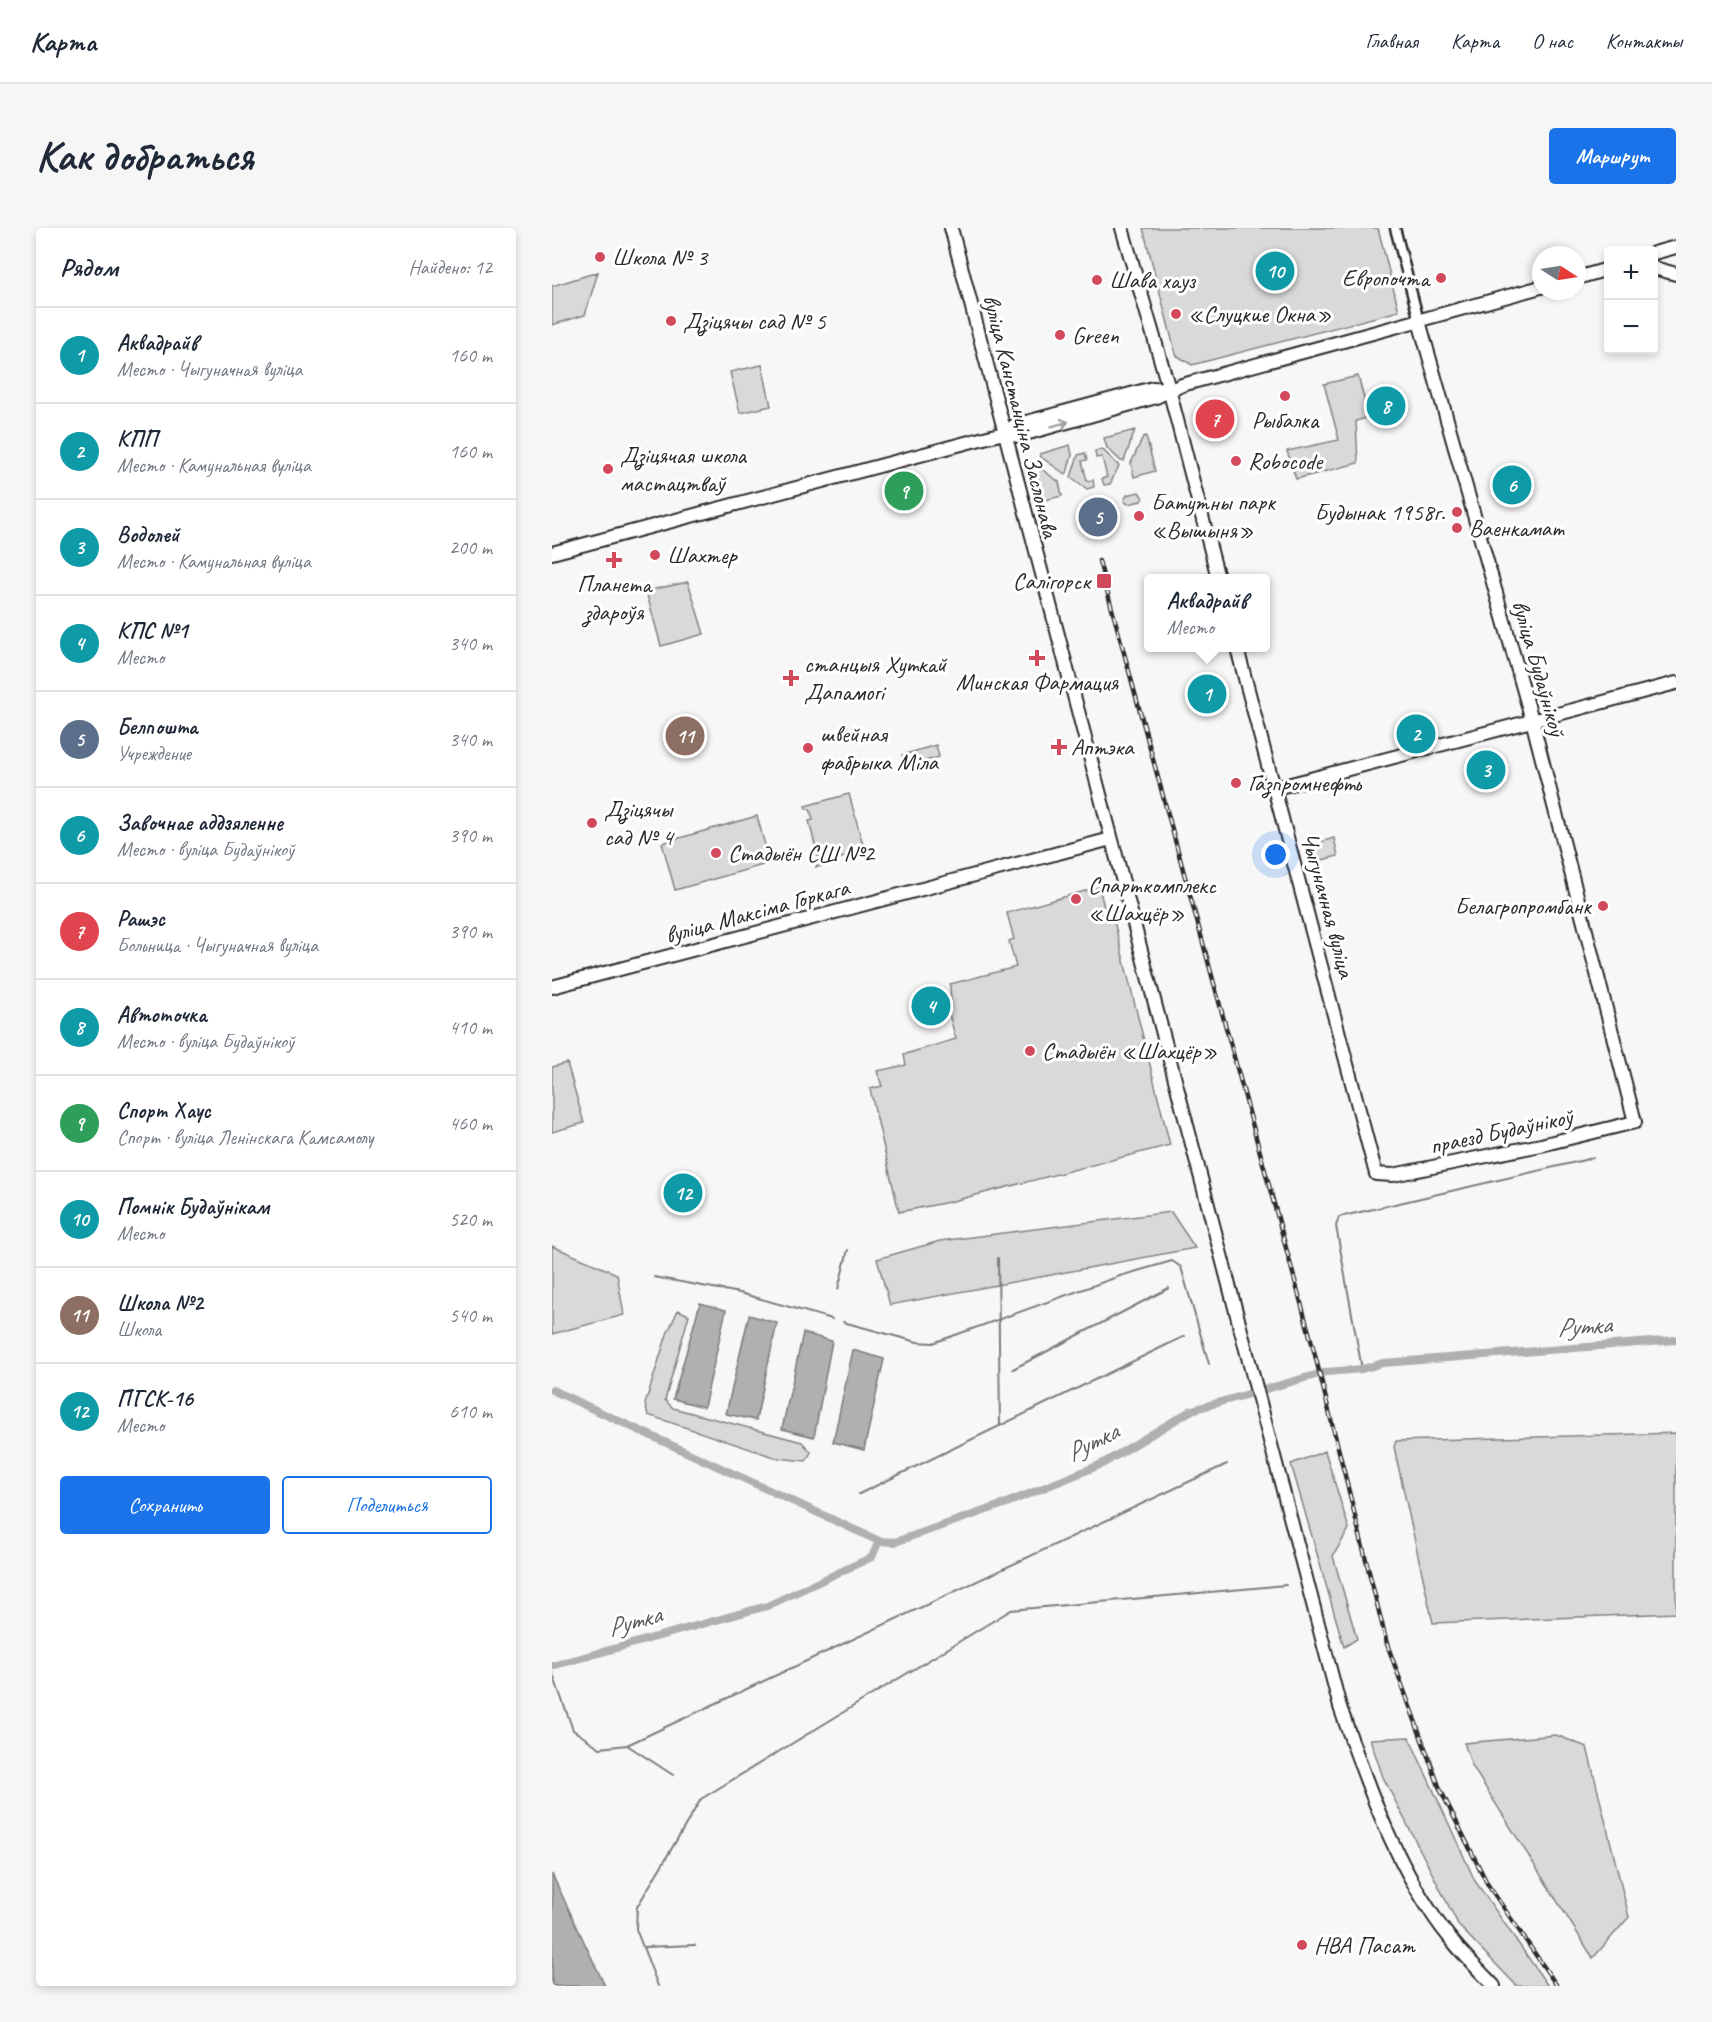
<!DOCTYPE html>
<html lang="ru">
<head>
<meta charset="utf-8">
<style>
  :root { --surface:#fff; --page:#f6f6f7; --text:#1f2937; --muted:#747a83; --line:#e0e1e3; --accent:#1a73e8 }
  body { margin:0; font-family:Caveat,sans-serif; background:var(--page); color:var(--text) }
  .controls { position:absolute; right:18px; top:18px; display:grid; overflow:hidden; border-radius:6px; box-shadow:0 3px 9px #0003 }
  .controls button { width:54px; height:54px; display:grid; place-items:center; padding:0; border:0; border-bottom:2px solid var(--line); background:var(--surface); color:var(--text); font:30px sans-serif }
  .compass { position:absolute; left:980px; top:18px; width:54px; height:54px; border-radius:50%; background:var(--surface); box-shadow:0 3px 9px #0003; rotate:102deg }
  .you { position:absolute; left:724px; top:627px; width:21px; height:21px; margin:-15px; border:4px solid #fff; border-radius:50%; background:#1a73e8; box-shadow:0 0 0 9px #1a73e833 }
  .badge { display:grid; place-items:center; width:39px; height:39px; border-radius:50%; background:var(--accent); color:#fff; font-size:20px; font-weight:700 }
  .pin { position:absolute; translate:-50% -50%; border:3px solid #fff; box-shadow:0 2px 6px #0006 }
  .popup { position:absolute; left:592px; top:346px; width:126px; height:78px; box-sizing:border-box; display:grid; place-content:center; border-radius:6px; background:var(--surface); filter:drop-shadow(0 2px 4px #0005); font-size:20px; white-space:nowrap; color:var(--muted) }
  .popup b { font-size:22px; color:var(--text) }
  .popup::after { content:''; position:absolute; left:50%; top:100%; margin-left:-12px; border:12px solid transparent; border-top-color:var(--surface) }
  .list { margin:0; padding:0; list-style:none }
  h2 { display:flex; justify-content:space-between; align-items:center; height:78px; margin:0; padding:0 24px; font-size:26px }
  h2 small { font-size:20px; font-weight:400; color:var(--muted) }
  .list li { display:grid; grid-template-columns:39px 1fr auto; gap:18px; align-items:center; box-sizing:border-box; height:96px; padding:0 24px; border-top:2px solid var(--line) }
  .list b { display:block; font-size:22px; white-space:nowrap }
  .list p { margin:0; font-size:20px; white-space:nowrap; color:var(--muted) }
  .list em { font-size:20px; font-style:normal; color:var(--muted) }
  .actions { display:flex; gap:12px; padding:18px 24px }
  .actions a { flex:1; padding:14px 0; border:2px solid var(--accent); border-radius:6px; text-align:center; font-size:21px; color:var(--accent) }
  .actions .main { background:var(--accent); color:#fff }
  .map { position:relative; flex:none; width:1124px; height:1758px; overflow:hidden; border-radius:6px }
  header { display:flex; align-items:center; gap:36px; box-sizing:border-box; height:84px; padding:0 30px; background:var(--surface); border-bottom:2px solid var(--line) }
  header strong { font-size:28px }
  nav { display:flex; gap:33px; margin-inline-start:auto; font-size:21px }
  .intro { display:flex; align-items:center; justify-content:space-between; box-sizing:border-box; height:144px; padding:0 36px }
  h1 { margin:0; font-size:42px }
  .button { padding:15px 27px; border-radius:6px; background:var(--accent); color:#fff; font-size:21px; font-weight:700 }
  main { display:flex; gap:36px; padding:0 36px }
  aside { flex:1; background:var(--surface); border-radius:6px; box-shadow:0 3px 9px #0003 }
  .map>svg:first-child { display:block }
  .green { fill:#d9d9d9; stroke:#828282; stroke-width:1.5 }
  .water { fill:#b0b0b0; stroke:#7b7b7b; stroke-width:1.5 }
  .lines { fill:none; stroke-linecap:round; stroke-linejoin:round }
  .stream { stroke:#7b7b7b; stroke-width:2 }
  .canal { stroke:#b0b0b0; stroke-width:8 }
  .street-casing { stroke:#2b2b2b; stroke-width:13 }
  .secondary-casing { stroke:#2b2b2b; stroke-width:16 }
  .street { stroke:#fff; stroke-width:8 }
  .secondary { stroke:#fff; stroke-width:12 }
  .rail-casing { stroke:#2b2b2b; stroke-width:4.5 }
  .rail { stroke:#fff; stroke-width:2; stroke-dasharray:7; stroke-linecap:butt }
  .oneway { stroke:#a0a0a0 }
  .poi-dot { fill:#d1495b; stroke:#fff; stroke-width:2 }
  .labels { text-anchor:middle; dominant-baseline:central; stroke-width:6; stroke-linejoin:round; paint-order:stroke }
  .poi-label { font-size:24px; fill:#2b2b2b; stroke:#fff; text-anchor:start }
  .street-label { font-size:24px; fill:#2b2b2b; stroke:#fff }
  .water-label { font-size:26px; font-style:italic; fill:#5a5a5a; stroke:#fff }
</style>
</head>
<body>
<header>
<strong>Карта</strong>
<nav><a>Главная</a><a>Карта</a><a>О нас</a><a>Контакты</a></nav>
</header>
<div class="intro"><h1>Как добраться</h1><a class="button">Маршрут</a></div>
<main>
<aside>
<h2>Рядом<small>Найдено: 12</small></h2>
<ul class="list">
<li><span class="badge" style="background:#0f9aa8">1</span><div><b>Аквадрайв</b><p>Место · Чыгуначная вуліца</p></div><em>160 m</em></li>
<li><span class="badge" style="background:#0f9aa8">2</span><div><b>КПП</b><p>Место · Камунальная вуліца</p></div><em>160 m</em></li>
<li><span class="badge" style="background:#0f9aa8">3</span><div><b>Водолей</b><p>Место · Камунальная вуліца</p></div><em>200 m</em></li>
<li><span class="badge" style="background:#0f9aa8">4</span><div><b>КПС №1</b><p>Место</p></div><em>340 m</em></li>
<li><span class="badge" style="background:#5c6f8a">5</span><div><b>Белпошта</b><p>Учреждение</p></div><em>340 m</em></li>
<li><span class="badge" style="background:#0f9aa8">6</span><div><b>Завочнае аддзяленне</b><p>Место · вуліца Будаўнікоў</p></div><em>390 m</em></li>
<li><span class="badge" style="background:#e0444e">7</span><div><b>Рашэс</b><p>Больница · Чыгуначная вуліца</p></div><em>390 m</em></li>
<li><span class="badge" style="background:#0f9aa8">8</span><div><b>Автоточка</b><p>Место · вуліца Будаўнікоў</p></div><em>410 m</em></li>
<li><span class="badge" style="background:#2e9e5b">9</span><div><b>Спорт Хаус</b><p>Спорт · вуліца Ленінскага Камсамолу</p></div><em>460 m</em></li>
<li><span class="badge" style="background:#0f9aa8">10</span><div><b>Помнік Будаўнікам</b><p>Место</p></div><em>520 m</em></li>
<li><span class="badge" style="background:#8d6e63">11</span><div><b>Школа №2</b><p>Школа</p></div><em>540 m</em></li>
<li><span class="badge" style="background:#0f9aa8">12</span><div><b>ПГСК-16</b><p>Место</p></div><em>610 m</em></li>
</ul>
<div class="actions"><a class="main">Сохранить</a><a>Поделиться</a></div>
</aside>
<div class="map">
<svg width="1124" height="1758" viewBox="0 0 1124 1758">
  <rect width="100%" height="100%" fill="#f7f7f7"/>
  <filter id="ink" filterUnits="userSpaceOnUse"><feTurbulence type="fractalNoise" baseFrequency=".0167" numOctaves="2"/><feDisplacementMap in="SourceGraphic" scale="12" xChannelSelector="R" yChannelSelector="G"/><feConvolveMatrix kernelMatrix="1 2 1 2 8 2 1 2 1" color-interpolation-filters="sRGB"/></filter>
  <g filter="url(#ink)">
    <path class="green" d="M591,0H826L847,83L640,137L624,127Z
      M46,44L33,87L0,97V58Z
      M210,137L219,178L188,185L178,144Z
      M806,148L817,189L804,193L806,235L744,251L735,223L787,212L772,156Z
      M583,202L572,233H569L555,220L552,210Z
      M594,208L603,243L582,249L579,235L591,209Z
      M518,217L520,227L515,245L513,246L489,229L488,226Z
      M550,221L567,238L558,256L552,257L550,251L555,249L550,229L544,230L543,223Z
      M533,225L535,232L530,233L535,253L541,252L542,259L535,261L519,249L526,227Z
      M484,237L507,254L510,268L489,273L480,238Z
      M587,264L591,270L589,273L576,276L572,273L575,267Z
      M136,354L152,406L109,418L94,363Z
      M384,517L387,529L353,539L350,527Z
      M297,566L313,624L273,634L270,638L264,639L266,629L257,593L261,592L258,581H254L253,578Z
      M205,588L218,635L123,662L110,615Z
      M782,610L786,628L766,633L762,616Z
      M547,659L553,683L559,681L618,917L397,974L347,984L318,861L330,858L325,843L354,837L352,827L357,825L404,811L396,783L399,780L398,756L464,739L457,713L462,711L455,685Z
      M15,835L32,895L0,904V839Z
      M619,984L643,1020L338,1077L325,1031L388,1013Z
      M0,1018L65,1046L72,1087L0,1106Z
      M126,1082L137,1087L113,1172L121,1180L250,1214L259,1224L254,1233L225,1230L96,1187L93,1176L115,1106Z
      M1124,1205V1385L881,1395L842,1219L844,1213Z
      M773,1223L797,1301L781,1328L805,1411L792,1419L739,1236Z
      M1004,1507L1035,1519L1077,1689L1041,1730L920,1538L912,1515Z
      M857,1509L923,1653L996,1758H965L907,1698L831,1549L818,1511Z"/>
    <path class="water" d="M148,1075L174,1082L152,1179L121,1171Z
      M197,1087L225,1095L204,1192L174,1186Z
      M251,1105L280,1113L262,1209L230,1201Z
      M301,1122L332,1131L312,1222L281,1214Z
      M0,1646L53,1758H0Z"/>
    <g class="lines">
      <path class="stream" d="M446,1030L448,1198
        M102,1049L188,1065L280,1091
        M286,1061L296,1022
        M291,1094L365,1114L381,1115L568,1048L620,1033L629,1039L657,1136
        M461,1141L617,1060
        M810,1141L784,998L787,989L1041,930
        M307,1266L633,1108
        M0,1444L21,1502L48,1520L75,1517L675,1236
        M75,1517L121,1547
        M92,1719L143,1717
        M106,1758L84,1701L85,1679L149,1571L459,1382L734,1357"/>
      <path class="canal" d="M0,1162L327,1313
        M0,1438L215,1378L320,1329L327,1313L343,1314L452,1276L550,1236L640,1182L774,1144L810,1141L831,1135L1124,1112"/>
      <g class="street-casing">
        <path id="street" d="M843,0L867,93"/>
      </g>
      <g class="secondary-casing">
        <path id="secondary" d="M399,0L788,1479C812,1548 837,1620 877,1681C895,1710 919,1734 942,1758
          M570,0L617,161L666,350
          M1102,25L1124,19
          M1102,40L1124,46
          M1025,50L1056,41
          M452,205L463,197L482,192L601,160L617,161
          M0,325L436,209L452,205L466,208L604,169L630,157L989,59
          M685,420L824,946L841,947L989,917L1083,894L980,492L867,93
          M724,560L1124,455
          M0,759L559,611"/>
      </g>
      <use href="#street" class="street"/>
      <use href="#secondary" class="secondary"/>
      <g class="rail-casing">
        <path id="rail" d="M547,333L761,1119L835,1416L888,1561L936,1657L1005,1758"/>
      </g>
      <use href="#rail" class="rail"/>
    </g>
    <defs><path id="oneway-shaft" d="M-6 0H5M1.5-3L5.5 0L1.5 3" fill="none" stroke-width="1.6" stroke-linecap="round" stroke-linejoin="round" transform="scale(1.5)"/></defs>
    <use class="oneway" href="#oneway-shaft" transform="translate(508 196) rotate(-15)"/>
  </g>
  <g class="poi-dot">
    <circle cx="48" cy="29" r="6"/>
    <circle cx="889" cy="50" r="6"/>
    <circle cx="545" cy="52" r="6"/>
    <circle cx="624" cy="86" r="6"/>
    <circle cx="119" cy="93" r="6"/>
    <circle cx="508" cy="107" r="6"/>
    <circle cx="733" cy="168" r="6"/>
    <circle cx="684" cy="233" r="6"/>
    <circle cx="56" cy="241" r="6"/>
    <circle cx="905" cy="284" r="6"/>
    <circle cx="587" cy="288" r="6"/>
    <circle cx="905" cy="300" r="6"/>
    <circle cx="103" cy="327" r="6"/>
    <path d="M59 323h6v6h6v6h-6v6h-6v-6h-6v-6h6z"/>
    <rect x="544" y="345" width="16" height="16" rx="3"/>
    <path d="M482 421h6v6h6v6h-6v6h-6v-6h-6v-6h6z"/>
    <path d="M236 441h6v6h6v6h-6v6h-6v-6h-6v-6h6z"/>
    <path d="M504 510h6v6h6v6h-6v6h-6v-6h-6v-6h6z"/>
    <circle cx="256" cy="520" r="6"/>
    <circle cx="684" cy="555" r="6"/>
    <circle cx="40" cy="595" r="6"/>
    <circle cx="164" cy="625" r="6"/>
    <circle cx="524" cy="671" r="6"/>
    <circle cx="1051" cy="678" r="6"/>
    <circle cx="478" cy="823" r="6"/>
    <circle cx="750" cy="1717" r="6"/>
  </g>
  <g class="labels">
    <g class="poi-label">
      <text x="60" y="29">Школа № 3</text>
      <text x="877" y="50" text-anchor="end">Европочта</text>
      <text x="557" y="52">Шава хауз</text>
      <text x="636" y="86">«Слуцкие Окна»</text>
      <text x="131" y="93">Дзіцячы сад № 5</text>
      <text x="520" y="107">Green</text>
      <text x="733" y="192" text-anchor="middle">Рыбалка</text>
      <text x="68" y="227">Дзіцячая школа<tspan x="68" dy="28">мастацтваў</tspan></text>
      <text x="696" y="233">Robocode</text>
      <text x="599" y="274">Батутны парк<tspan x="599" dy="28">«Вышыня»</tspan></text>
      <text x="893" y="284" text-anchor="end">Будынак 1958г.</text>
      <text x="917" y="300">Ваенкамат</text>
      <text x="115" y="327">Шахтер</text>
      <text x="538" y="353" text-anchor="end">Салігорск</text>
      <text x="62" y="356" text-anchor="middle">Планета<tspan x="62" dy="28">здароўя</tspan></text>
      <text x="252" y="436">станцыя Хуткай<tspan x="252" dy="28">Дапамогі</tspan></text>
      <text x="485" y="454" text-anchor="middle">Минская Фармация</text>
      <text x="268" y="506">швейная<tspan x="268" dy="28">фабрыка Міла</tspan></text>
      <text x="519" y="519">Аптэка</text>
      <text x="696" y="555">Газпромнефть</text>
      <text x="52" y="581">Дзіцячы<tspan x="52" dy="28">сад № 4</tspan></text>
      <text x="176" y="625">Стадыён СШ №2</text>
      <text x="536" y="657">Спарткомплекс<tspan x="536" dy="28">«Шахцёр»</tspan></text>
      <text x="1039" y="678" text-anchor="end">Белагропромбанк</text>
      <text x="490" y="823">Стадыён «Шахцёр»</text>
      <text x="762" y="1717">НВА Пасат</text>
    </g>
    <g class="street-label">
      <text transform="translate(469 188) rotate(76)">вуліца Канстанціна Заслонава</text>
      <text transform="translate(987 440) rotate(74)">вуліца Будаўнікоў</text>
      <text transform="translate(776 677) rotate(75)">Чыгуначная вуліца</text>
      <text transform="translate(205 683) rotate(-15)">вуліца Максіма Горкага</text>
      <text transform="translate(949 903) rotate(-12)">праезд Будаўнікоў</text>
    </g>
    <g class="water-label">
      <text transform="translate(1032 1098) rotate(-4)">Рутка</text>
      <text transform="translate(540 1214) rotate(-27)">Рутка</text>
      <text transform="translate(82 1393) rotate(-16)">Рутка</text>
    </g>
  </g>
</svg>
<div class="controls">
<button>+</button>
<button>−</button>
</div>
<svg class="compass" viewBox="-18 -18 36 36"><path d="M0-13l5 13h-10z" fill="#e53935"/><path d="M0 13l5-13h-10z" fill="#747a83"/></svg>
<div class="you"></div>
<div class="pin badge" style="left:655px;top:466px;background:#0f9aa8">1</div>
<div class="popup"><b>Аквадрайв</b>Место</div>
<div class="pin badge" style="left:864px;top:506px;background:#0f9aa8">2</div>
<div class="pin badge" style="left:934px;top:542px;background:#0f9aa8">3</div>
<div class="pin badge" style="left:379px;top:778px;background:#0f9aa8">4</div>
<div class="pin badge" style="left:546px;top:289px;background:#5c6f8a">5</div>
<div class="pin badge" style="left:960px;top:257px;background:#0f9aa8">6</div>
<div class="pin badge" style="left:663px;top:191px;background:#e0444e">7</div>
<div class="pin badge" style="left:834px;top:178px;background:#0f9aa8">8</div>
<div class="pin badge" style="left:352px;top:263px;background:#2e9e5b">9</div>
<div class="pin badge" style="left:723px;top:43px;background:#0f9aa8">10</div>
<div class="pin badge" style="left:133px;top:508px;background:#8d6e63">11</div>
<div class="pin badge" style="left:131px;top:965px;background:#0f9aa8">12</div>
</div>
</main>
</body>
</html>
